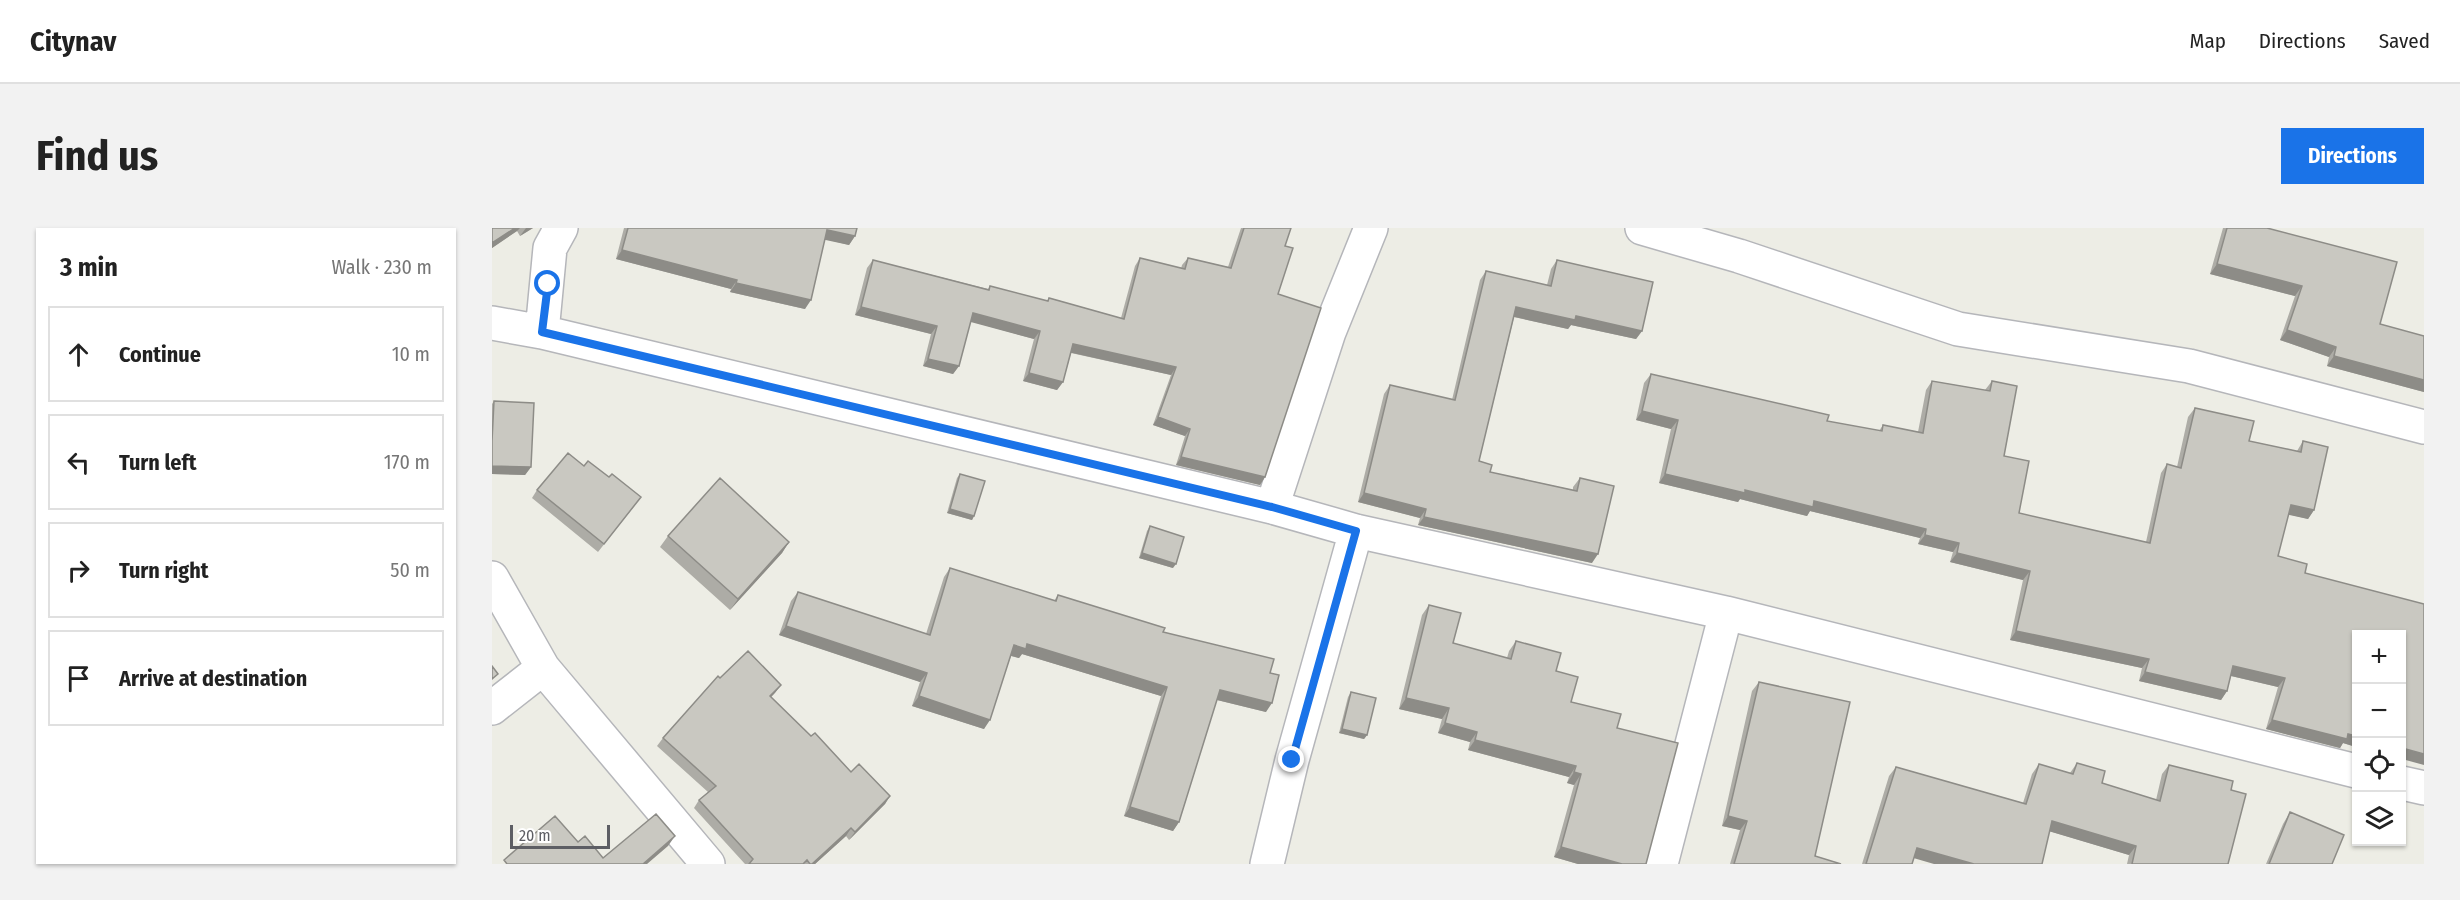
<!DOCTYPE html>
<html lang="en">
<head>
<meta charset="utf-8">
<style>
  :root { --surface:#fff; --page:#f2f2f2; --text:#222; --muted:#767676; --line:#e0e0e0; --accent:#1a73e8 }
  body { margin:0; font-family:"Fira Sans Condensed",sans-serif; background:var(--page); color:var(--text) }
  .controls { position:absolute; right:18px; bottom:18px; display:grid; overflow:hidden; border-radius:0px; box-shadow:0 2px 4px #0004 }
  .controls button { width:54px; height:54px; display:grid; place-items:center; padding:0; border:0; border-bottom:2px solid var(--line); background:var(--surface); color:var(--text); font:30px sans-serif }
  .scale { position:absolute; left:18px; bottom:15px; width:100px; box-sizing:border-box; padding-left:6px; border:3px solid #5d5e64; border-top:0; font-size:16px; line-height:21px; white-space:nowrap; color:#5d5e64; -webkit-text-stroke:4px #fff; paint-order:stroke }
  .stop { position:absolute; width:18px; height:18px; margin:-14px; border:4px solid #1a73e8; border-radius:50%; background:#fff }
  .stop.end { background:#1a73e8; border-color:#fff; box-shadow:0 2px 6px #0008 }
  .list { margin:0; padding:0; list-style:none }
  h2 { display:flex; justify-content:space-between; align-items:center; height:78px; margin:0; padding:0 24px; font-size:26px }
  h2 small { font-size:20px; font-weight:400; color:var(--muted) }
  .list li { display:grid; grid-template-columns:39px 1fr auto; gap:18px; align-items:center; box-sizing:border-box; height:96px; margin:0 12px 12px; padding:0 12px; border:2px solid var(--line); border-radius:0px }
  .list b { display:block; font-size:22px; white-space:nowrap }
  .list em { font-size:20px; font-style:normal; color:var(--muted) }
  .icon { flex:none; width:33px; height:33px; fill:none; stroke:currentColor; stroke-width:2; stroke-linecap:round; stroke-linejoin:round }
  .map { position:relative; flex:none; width:1932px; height:636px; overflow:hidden; border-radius:0px }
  header { display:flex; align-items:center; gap:36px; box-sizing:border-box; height:84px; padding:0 30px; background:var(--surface); border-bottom:2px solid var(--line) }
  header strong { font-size:28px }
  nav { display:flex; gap:33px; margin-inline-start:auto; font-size:21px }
  .intro { display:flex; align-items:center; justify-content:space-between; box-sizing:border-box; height:144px; padding:0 36px }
  h1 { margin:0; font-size:42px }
  .button { padding:15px 27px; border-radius:0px; background:var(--accent); color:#fff; font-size:21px; font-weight:700 }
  main { display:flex; gap:36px; padding:0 36px }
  aside { flex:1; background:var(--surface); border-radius:0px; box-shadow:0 2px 4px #0004 }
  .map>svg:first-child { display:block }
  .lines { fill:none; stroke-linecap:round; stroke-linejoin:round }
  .minor-casing { stroke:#b5b6ba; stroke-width:36 }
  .minor { stroke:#fff; stroke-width:33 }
  .wall { fill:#adaca6 }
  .shaded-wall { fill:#8d8c87 }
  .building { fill:#c9c8c1; stroke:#8d8c87; stroke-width:1.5 }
  .route { stroke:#1a73e8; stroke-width:8 }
</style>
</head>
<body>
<header>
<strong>Citynav</strong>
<nav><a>Map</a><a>Directions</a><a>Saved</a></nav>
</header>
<div class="intro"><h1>Find us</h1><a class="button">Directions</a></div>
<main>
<aside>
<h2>3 min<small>Walk · 230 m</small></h2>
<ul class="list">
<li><svg class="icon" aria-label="ahead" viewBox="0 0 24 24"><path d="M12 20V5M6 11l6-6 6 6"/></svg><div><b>Continue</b></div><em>10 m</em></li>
<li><svg class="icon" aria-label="left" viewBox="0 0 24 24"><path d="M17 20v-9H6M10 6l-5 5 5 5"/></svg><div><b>Turn left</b></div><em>170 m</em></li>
<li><svg class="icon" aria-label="right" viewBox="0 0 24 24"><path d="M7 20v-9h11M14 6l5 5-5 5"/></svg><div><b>Turn right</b></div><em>50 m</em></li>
<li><svg class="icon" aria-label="arrive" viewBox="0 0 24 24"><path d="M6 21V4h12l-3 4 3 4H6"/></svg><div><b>Arrive at destination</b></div></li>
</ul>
</aside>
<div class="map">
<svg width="1932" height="636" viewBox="0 0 1932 636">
  <rect width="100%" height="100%" fill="#edede5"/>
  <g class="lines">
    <g class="minor-casing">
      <path id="minor" d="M1150,0L1247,28L1466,101L1697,138L1932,199
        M0,95L50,104L780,279L864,303L1234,385L1864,543
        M50,104L58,20L69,0
        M780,279L837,104L879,0
        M0,350L51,440L216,636
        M0,480L51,440
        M1910,555L1932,560
        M775,636L800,532L864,303
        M1169,636L1234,385"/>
    </g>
    <use href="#minor" class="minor"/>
  </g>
  <path class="wall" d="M0,0H41L28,8L25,3L0,20Z
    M132,0H365L363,8L357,17L333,11L313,81L238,64L239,61L124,31Z
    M749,0H799L793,18L786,66L773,249L768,257L684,237L693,208L661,197L679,147L579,125L571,154L565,162L531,153L542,111L478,93L467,138L461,146L431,138L439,106L363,87L375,40L381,32L496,61L498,58L555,73L557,70L629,90L643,38L648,30L689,41L690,37L696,30L736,39Z
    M1731,0H1775L1888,96L1932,108V164L1835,138L1837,129L1788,112L1803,68L1718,46Z
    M1065,32L1150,103L1144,111L1079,97L1076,101L1022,89L987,233L998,244L1081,262V259L1088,250L1100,335L926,297L928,290L866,274L892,166L898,157L960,172L988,52L994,43L1055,57L1059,41Z
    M1159,146L1335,193L1387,203L1391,197L1426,204L1434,162L1440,153L1493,162L1500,153L1512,228L1527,285L1654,314L1669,245L1675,236L1685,239L1696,189L1703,180L1757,213L1805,223L1811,213L1822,282L1816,291L1796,286L1786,328L1813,345L1864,406V519L1851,515L1848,520L1774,501L1786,459L1739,448L1735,463L1729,472L1647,453L1650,440L1518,412L1531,352L1458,334L1461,324L1426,316L1428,310L1318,283L1315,288L1248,271L1246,274L1167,255L1179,201L1144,192L1152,155Z
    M2,173L39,239L33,247L0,246V176Z
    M92,238L117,249L143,277L106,324L40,270L45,262Z
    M468,246L482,288L480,292L455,285L465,250Z
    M658,298L681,340L647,330L655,303Z
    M176,308L297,314L290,325L238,382L168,319Z
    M458,340L562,373L566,367L671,404L778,445L774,484L725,472L687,594L681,603L632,588L669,468L530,426L527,430L519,428L492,501L420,478L428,454L287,407L299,373L306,364L434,406L452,349Z
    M937,377L961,415L1015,430L1017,423L1024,413L1064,443L1079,474L1125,500L1154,636H1086L1062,629L1082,557L1075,555L1077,549L976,522L978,514L946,505L950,491L907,481L930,387Z
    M228,450L289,457L279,469L319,508L359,544L398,568L393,576L357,612L354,608L323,636H253L202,580L207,572L216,564L165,518L171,510Z
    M1267,454L1323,628L1349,636H1238L1248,602L1230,598L1260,463Z
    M859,464L875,507L872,511L847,505L856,469Z
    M1585,535L1610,555L1664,572L1670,546L1677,537L1739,562L1736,636H1635L1637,627L1557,603L1422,630L1420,636H1370L1397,548L1404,539L1531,575L1540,546L1547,536L1578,545Z
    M1798,584L1840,636H1774L1791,596Z"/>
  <path class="shaded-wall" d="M23,0H28L25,3L0,20V15Z
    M34,0H41L28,8Z
    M335,2L363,8L357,17L329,11Z
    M130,22L245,52L239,61L124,31Z
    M1725,36L1810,58L1803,68L1718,46Z
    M244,55L319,72L313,81L238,64Z
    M369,79L445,98L439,106L363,87Z
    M1024,79L1084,88L1150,103L1144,111L1079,97L1076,101L1018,88Z
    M481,85L548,103L542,111L475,93Z
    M1795,102L1844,119L1837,129L1788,112Z
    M581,116L684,139L679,147L576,124Z
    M1842,128L1932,152V164L1835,138Z
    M436,131L467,138L461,146L431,138Z
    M537,145L571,154L565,162L531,153Z
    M1150,183L1186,192L1179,201L1144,192Z
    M666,189L698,201L693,208L661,197Z
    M689,229L773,249L768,257L684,237Z
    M0,238L39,239L33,247L0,246Z
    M1173,246L1253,262L1322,273L1434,301L1428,310L1318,283L1315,288L1248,271L1246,274L1167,255Z
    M872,265L934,281L928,290L866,274Z
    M1799,277L1822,282L1816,291L1793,286Z
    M458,281L482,288L480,292L455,285Z
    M932,289L1106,326L1100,335L926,297Z
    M1433,307L1467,315L1461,324L1426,316Z
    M297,314L290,325L238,382L246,371Z
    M650,325L684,336L681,340L647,330Z
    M1465,325L1538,343L1531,352L1458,334Z
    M294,398L435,445L428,454L287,407Z
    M1524,403L1657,431L1650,440L1518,412Z
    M535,416L675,459L669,468L530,426L527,430L516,427L522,417Z
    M1741,438L1793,450L1786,459L1735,447Z
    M1653,444L1735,463L1729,472L1647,453Z
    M289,457L283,465L273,475L278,468Z
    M728,462L780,475L774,484L721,471Z
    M427,468L498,492L492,501L420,478Z
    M914,470L957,480L950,491L907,481Z
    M1780,492L1864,508V519L1851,515L1848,520L1774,501Z
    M953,495L985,504L978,514L946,505Z
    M850,501L875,507L872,511L847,505Z
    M983,512L1084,538L1077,549L976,522Z
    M1910,520L1932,526V537L1910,531Z
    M1082,544L1089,546L1082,557L1075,555Z
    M398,568L393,576L357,612L363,604Z
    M638,579L687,594L681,603L632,588Z
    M1236,588L1255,593L1248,602L1230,598Z
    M1560,593L1644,618L1637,627L1553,602Z
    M359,600L354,608L323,636H320Z
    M183,608L176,618L155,636H151Z
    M1069,619L1130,636H1086L1062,629Z
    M1425,620L1482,636H1442L1418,629Z"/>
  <path class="building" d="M0,0H23L0,15Z
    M136,0H365L363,8L335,2L319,72L244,55L245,52L130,22Z
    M752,0H799L793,18L801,20L786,66L829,80L773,249L689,229L698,201L666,189L684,139L581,116L571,154L537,145L548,103L481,85L467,138L436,131L445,98L369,79L381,32L497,62L498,58L556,73L557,70L632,91L648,30L693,41L696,30L739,40Z
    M1735,0H1775L1905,34L1888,96L1932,108V152L1842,128L1844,119L1795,102L1810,58L1725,36Z
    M1065,32L1161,54L1150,103L1084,88L1083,92L1024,79L987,233L1000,237L998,244L1085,263L1088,250L1122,258L1106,326L932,289L934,281L872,265L898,157L963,172L994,43L1059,58Z
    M1159,146L1337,187L1335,193L1390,203L1391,197L1431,205L1440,153L1498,163L1500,153L1525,158L1512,228L1537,233L1527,285L1658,315L1675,236L1689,240L1703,180L1762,193L1757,213L1809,224L1811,213L1836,219L1822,282L1799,277L1786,328L1815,336L1813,345L1932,376V526L1910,520V406H1864V508L1856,506L1855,511L1780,492L1793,450L1741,438L1735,463L1653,444L1657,431L1524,403L1538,343L1465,325L1467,315L1433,307L1434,301L1322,273L1321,279L1253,262V265L1173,246L1186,192L1150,183Z
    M2,173L42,175L39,239L0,238V213Z
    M76,225L92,238L96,233L117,249L120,246L149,269L112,316L45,262Z
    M468,246L493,253L482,288L458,281Z
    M228,250L297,314L246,371L176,308Z
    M658,298L692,309L684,336L650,325Z
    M458,340L564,373L566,367L673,400L671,404L782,431L778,445L787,447L780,475L728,462L687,594L638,579L675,459L535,416L534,421L522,417L498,492L427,468L435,445L294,398L306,364L438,407Z
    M937,377L969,385L961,415L1019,431L1024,413L1069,425L1064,443L1086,449L1079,474L1129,486L1125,500L1186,515L1154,636H1130L1069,619L1089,546L1082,544L1084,538L983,512L985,504L953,495L957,480L914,470Z
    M256,423L289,457L278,468L319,508L323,505L359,544L367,536L398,568L363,604L359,600L320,636H318L315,632L311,636H257L261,631L207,572L224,558L171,510L226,448L228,450Z
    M0,438L6,446L0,451Z
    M1267,454L1358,474L1323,628L1349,636H1242L1255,593L1236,588Z
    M859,464L884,470L875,507L850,501Z
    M1585,535L1613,543L1610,555L1668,573L1677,537L1741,553L1739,562L1754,566L1736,636H1640L1644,618L1560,593L1550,636H1482L1425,620L1420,636H1374L1404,539L1534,576L1547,536L1581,546Z
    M1798,584L1852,607L1840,636H1777Z
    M164,586L183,608L151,636H15L12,632L63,588L86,614L93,608L111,630Z"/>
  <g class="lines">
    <path class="route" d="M56,56L50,104L780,279L864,303L800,532"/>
  </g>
</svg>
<div class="controls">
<button>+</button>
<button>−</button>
<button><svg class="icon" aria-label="locate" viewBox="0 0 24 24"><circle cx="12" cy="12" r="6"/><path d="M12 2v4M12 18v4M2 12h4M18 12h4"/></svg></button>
<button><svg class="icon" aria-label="layers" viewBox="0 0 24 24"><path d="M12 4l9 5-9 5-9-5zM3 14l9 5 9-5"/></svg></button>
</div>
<div class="scale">20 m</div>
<div class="stop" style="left:56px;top:56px"></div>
<div class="stop end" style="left:800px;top:532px"></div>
</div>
</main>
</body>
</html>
